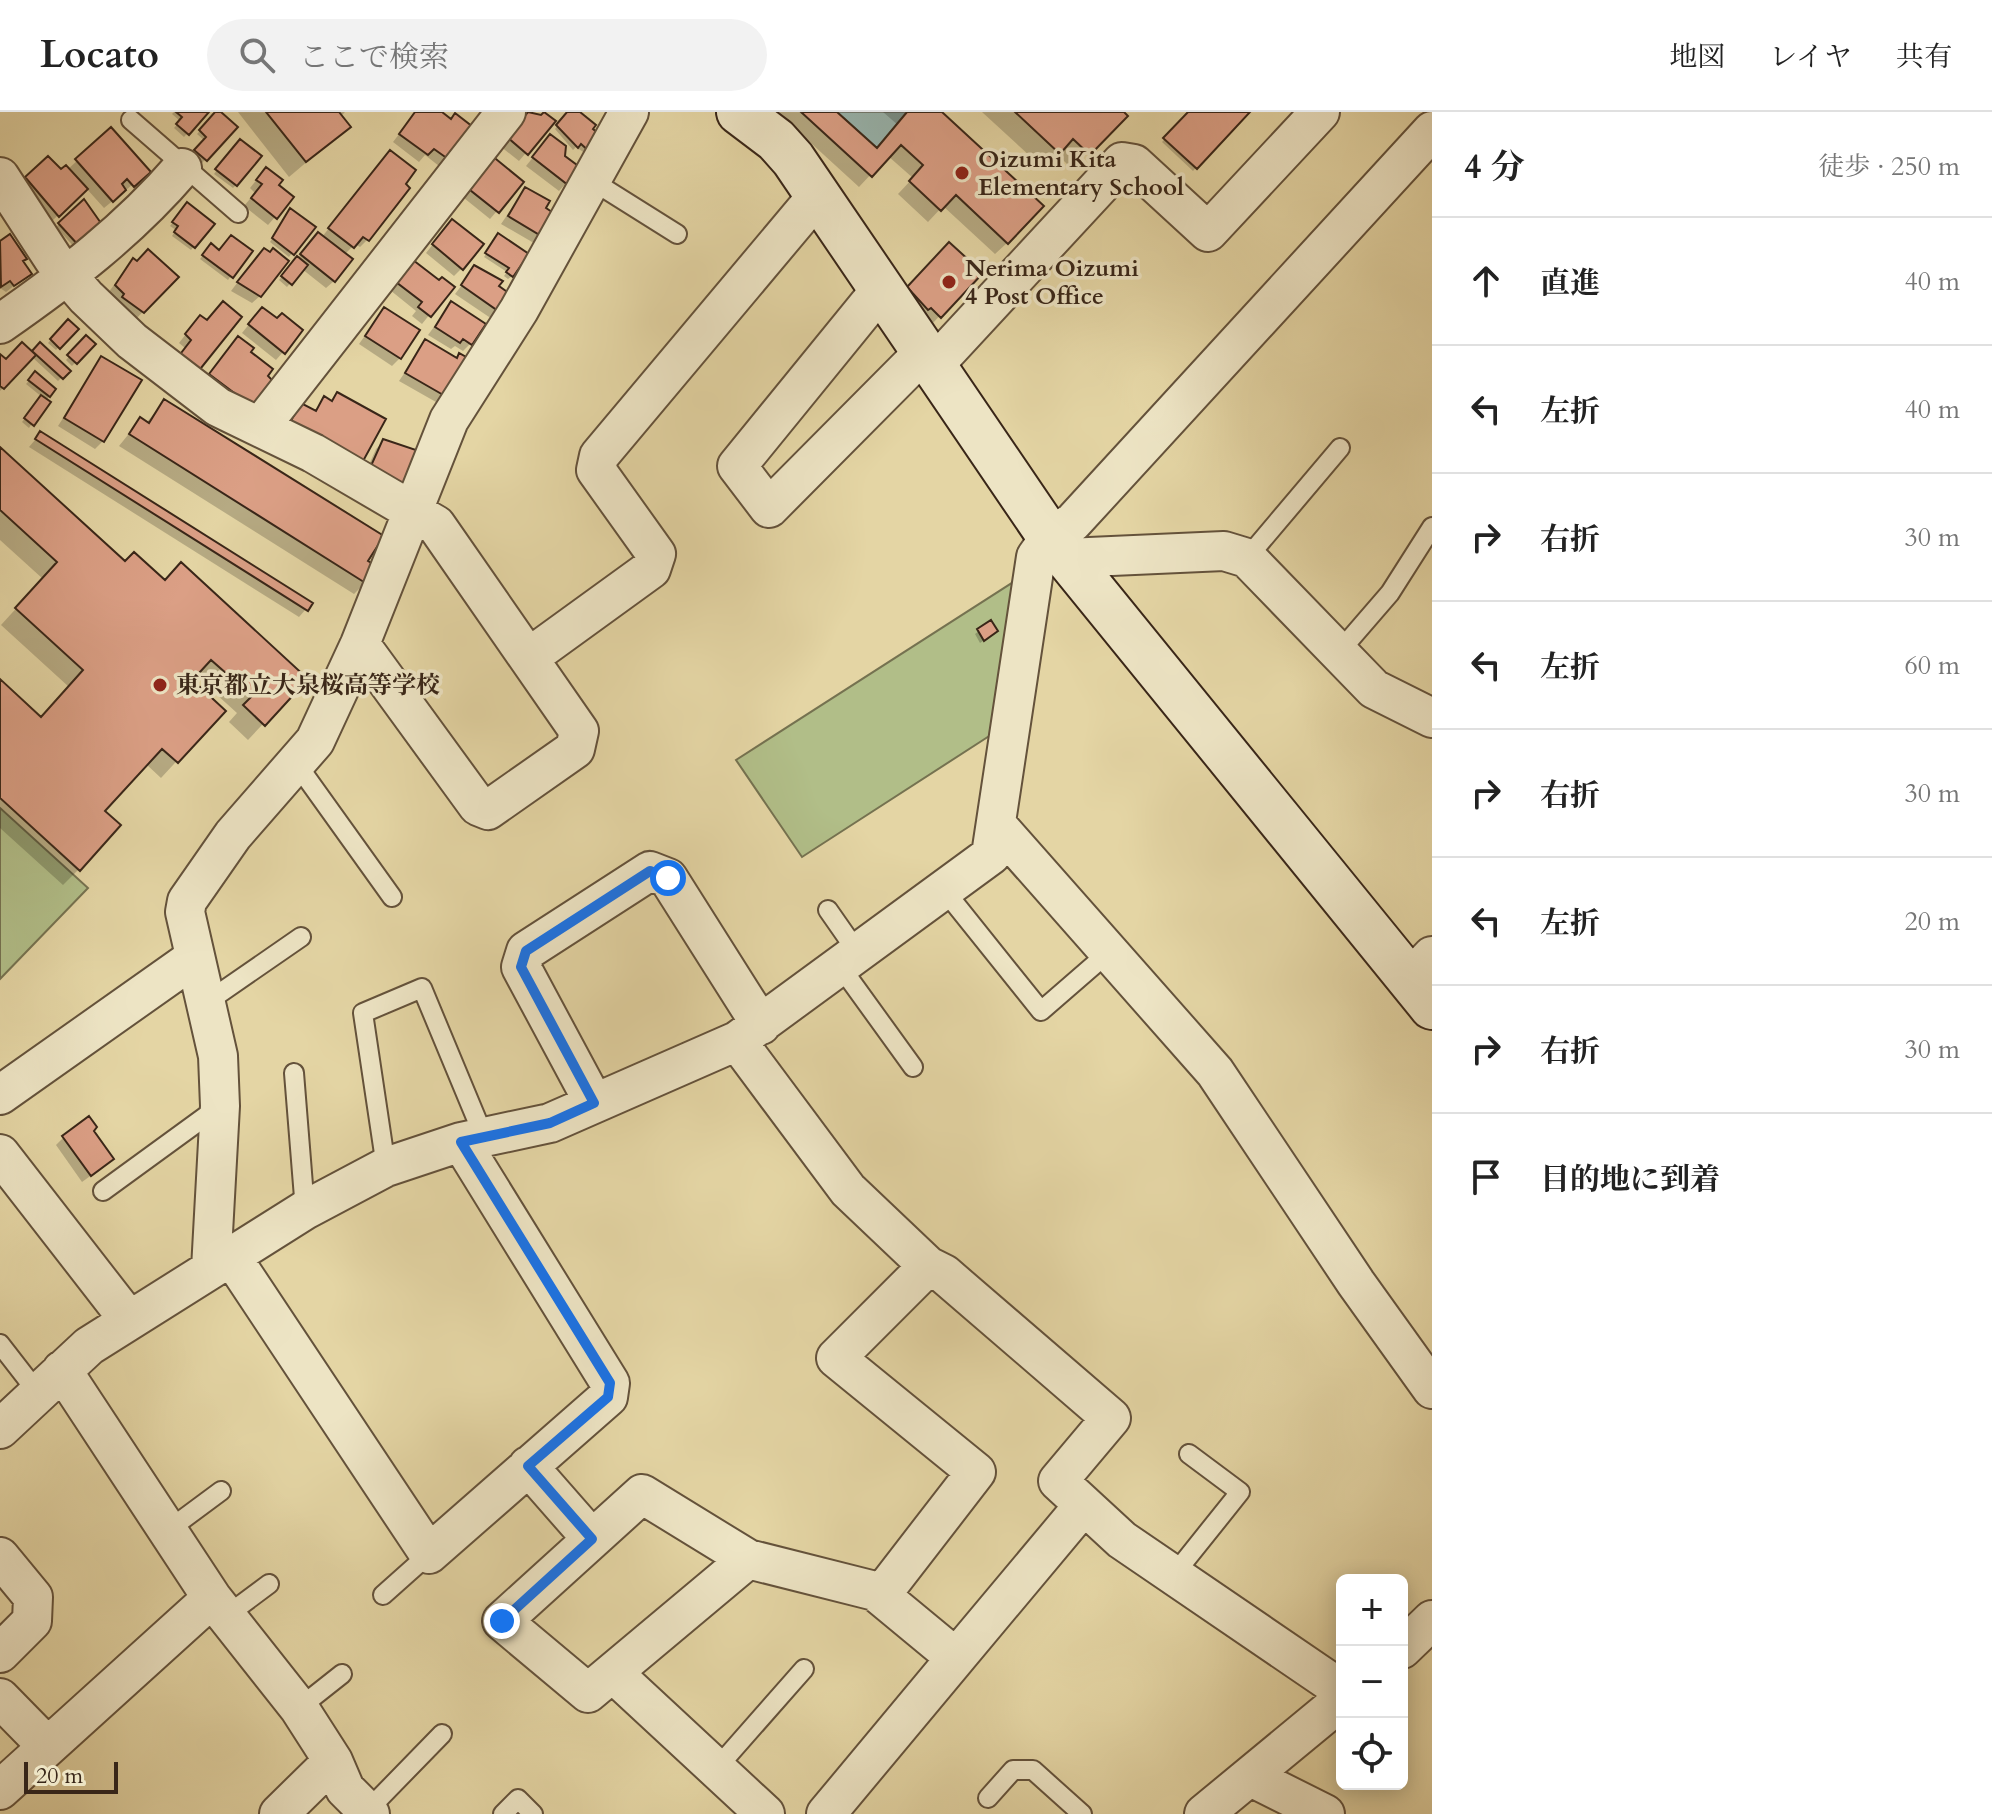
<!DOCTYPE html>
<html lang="ja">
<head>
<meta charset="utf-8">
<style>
  :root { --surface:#fff; --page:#f2f2f2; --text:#222; --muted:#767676; --line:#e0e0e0 }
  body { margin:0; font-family:Cardo,"Noto Serif JP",serif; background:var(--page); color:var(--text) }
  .controls { position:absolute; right:24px; bottom:24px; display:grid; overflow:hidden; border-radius:12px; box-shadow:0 4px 20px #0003 }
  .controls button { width:72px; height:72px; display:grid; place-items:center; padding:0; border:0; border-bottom:2px solid var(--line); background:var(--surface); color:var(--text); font:40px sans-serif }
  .scale { position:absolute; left:24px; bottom:20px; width:94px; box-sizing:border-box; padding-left:8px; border:4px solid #392618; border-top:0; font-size:22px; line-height:28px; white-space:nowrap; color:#392618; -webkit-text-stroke:6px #ede4c4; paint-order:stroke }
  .stop { position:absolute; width:24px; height:24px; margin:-18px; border:6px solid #1a73e8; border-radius:50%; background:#fff }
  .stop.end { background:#1a73e8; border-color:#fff; box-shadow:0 2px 8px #0008 }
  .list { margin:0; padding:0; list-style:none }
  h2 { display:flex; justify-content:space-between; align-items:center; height:104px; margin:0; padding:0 32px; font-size:34px }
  h2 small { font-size:26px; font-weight:400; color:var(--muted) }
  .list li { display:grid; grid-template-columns:52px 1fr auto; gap:24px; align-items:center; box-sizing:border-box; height:128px; padding:0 32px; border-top:2px solid var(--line) }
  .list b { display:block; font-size:30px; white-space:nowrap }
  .list em { font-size:26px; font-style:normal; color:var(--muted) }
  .icon { flex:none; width:44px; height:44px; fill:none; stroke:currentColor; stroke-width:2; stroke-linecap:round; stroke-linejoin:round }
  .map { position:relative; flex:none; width:1432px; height:1702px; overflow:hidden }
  header { display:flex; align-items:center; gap:48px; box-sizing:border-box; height:112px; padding:0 40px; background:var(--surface); border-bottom:2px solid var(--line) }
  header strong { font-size:38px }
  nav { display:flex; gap:44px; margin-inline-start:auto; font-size:28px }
  .search { width:560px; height:72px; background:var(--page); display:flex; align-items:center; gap:20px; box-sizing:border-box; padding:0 28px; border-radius:44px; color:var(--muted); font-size:30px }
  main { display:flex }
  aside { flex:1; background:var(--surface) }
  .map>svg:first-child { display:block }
  .green { fill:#b1be88; stroke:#757250; stroke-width:2 }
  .water { fill:#98b6b0; stroke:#727c73; stroke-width:2 }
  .shadow { fill:#0003 }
  .building { fill:#db9f85; stroke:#392618; stroke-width:2 }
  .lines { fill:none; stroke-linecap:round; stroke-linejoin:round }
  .lane-casing { stroke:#64523b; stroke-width:22 }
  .street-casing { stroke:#64523b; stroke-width:42 }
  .secondary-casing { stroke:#392618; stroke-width:48 }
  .lane { stroke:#ede4c4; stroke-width:18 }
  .street { stroke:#ede4c4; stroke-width:38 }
  .secondary { stroke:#ede4c4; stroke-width:44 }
  .route { stroke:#1a73e8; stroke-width:10 }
  .poi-dot { fill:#8f2418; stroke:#ede4c4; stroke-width:3 }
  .labels { text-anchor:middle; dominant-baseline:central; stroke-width:7; stroke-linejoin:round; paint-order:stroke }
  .poi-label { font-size:24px; font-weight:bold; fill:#392618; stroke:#ede4c4; text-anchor:start }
</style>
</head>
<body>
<header>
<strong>Locato</strong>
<div class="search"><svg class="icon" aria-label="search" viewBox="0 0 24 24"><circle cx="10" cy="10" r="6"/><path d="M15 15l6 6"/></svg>ここで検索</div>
<nav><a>地図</a><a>レイヤ</a><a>共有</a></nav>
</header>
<main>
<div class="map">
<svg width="1432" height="1702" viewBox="0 0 1432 1702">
  <rect width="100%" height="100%" fill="#e4d5a4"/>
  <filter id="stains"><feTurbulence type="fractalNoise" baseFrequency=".0025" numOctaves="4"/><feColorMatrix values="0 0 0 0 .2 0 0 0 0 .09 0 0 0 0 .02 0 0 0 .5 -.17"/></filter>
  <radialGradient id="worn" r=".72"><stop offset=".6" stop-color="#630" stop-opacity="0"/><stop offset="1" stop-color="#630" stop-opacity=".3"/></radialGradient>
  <path class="green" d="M1018,467L997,619L802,745L736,648Z
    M0,696L88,776L0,867Z"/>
  <path class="water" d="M837,0H907L877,36Z"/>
  <path class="shadow" d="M174,0H207L184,25L174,16L180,9L172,2Z
    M217,0L235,15L202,51L193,42L205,29L197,22Z
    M238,0H345L340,5L348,15L289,65Z
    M416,0H439L451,9L446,46L439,54L425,43L419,50L393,30Z
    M530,0L552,10L519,49L500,34Z
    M569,0H576L600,25L586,42L576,35L573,38L555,17Z
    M777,0H834L876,39L899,14L883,0H942L1007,131L995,142L943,94L928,110L898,82L913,66L888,44L859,75Z
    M982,0H1121L1073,58L1057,42L1043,56Z
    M1190,0H1247L1193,59L1162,30Z
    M111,18L148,60L104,96L86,76L50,111L19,74L48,47L61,60L67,58Z
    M236,33V73L233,76L214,62Z
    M543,33L560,39L579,57L559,79L526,54Z
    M383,48L367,128L360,135L355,132L344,143L334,169L326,176L302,157L287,175L279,168L311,130L322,125Z
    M483,53L521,71L490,107L459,82Z
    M258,66L276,73L275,105L268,113L244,94L255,81L250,76Z
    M525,77L547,90L539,134L501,112Z
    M83,90L76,137L56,115Z
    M184,96L212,112L191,138L172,124L176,118L170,114Z
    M288,102L313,116L289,145L270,130Z
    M445,117L462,156L454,164L426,141Z
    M499,124L512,164L508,167L504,164L507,160L484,145Z
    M10,125L29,162L6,180L0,176V132Z
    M949,132L980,161L932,212L901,184Z
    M208,137L219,140L231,164L228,168L200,147Z
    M256,146L260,184L252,191L231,179Z
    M475,156L510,184L492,207L455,182Z
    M126,157L176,165L135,208L108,181Z
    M406,158L452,175L422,212L412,204L416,199L390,178Z
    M451,192L471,231L463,239L455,234L451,237L428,223Z
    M384,197L400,246L392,254L359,232Z
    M255,205L283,240L276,248L242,221Z
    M68,209L76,217L56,238L48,231Z
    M193,213L188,267L185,236L179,231Z
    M86,226L93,232L72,254L66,248Z
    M426,229L456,247L459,243L443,294L399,269Z
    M40,233L68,259L58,269L32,245L0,279V245L5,250L32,241Z
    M231,234L248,241L251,294L203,270Z
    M102,246L103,329L95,337L58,314Z
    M35,262L54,277L29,316L22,310L42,285L26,272Z
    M165,289L366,449V470L354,482L119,334L140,308L146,311Z
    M40,322L306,497L299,505L29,335Z
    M384,329L410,361L394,378L364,364L376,337Z
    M0,338L124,452L164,470L305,567L248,628L229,610L237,601L195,563L185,573L223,599L161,666L146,652L102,699L79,757L63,773L0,716V570L41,607L69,575L1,513L43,467L0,428Z
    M990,511L993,522L980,531L975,522Z
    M91,1019L104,1054L82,1070L56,1033L64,1025Z"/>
  <path class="building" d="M176,0H209L189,23L176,12L182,5Z
    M215,0H221L238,15L207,49L194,38L206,25L199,18Z
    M266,0H339L351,15L306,50Z
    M415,0H442L451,7L455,1L473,15L448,47L434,37L428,43L399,22Z
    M528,0L541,3L544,0L556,9L528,43L507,25Z
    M567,0H580L596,13L593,17L603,25L590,40L581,32L578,36L556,13Z
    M801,0H837L877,36L907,0H942L1044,94L1008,132L956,83L941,99L909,69L923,53L901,33L872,65Z
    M1015,0H1124L1128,4L1090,43L1073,27L1060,42Z
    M1188,0H1250L1197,57L1163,26Z
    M111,15L151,60L134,75L127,67L122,72L126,78L113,90L75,47Z
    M550,22L566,34L565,44L581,56L568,73L532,45Z
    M240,27L262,44L237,74L215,57Z
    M390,38L416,58L406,72L410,76L369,129L363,125L354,136L328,116Z
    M491,43L524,70L499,101L465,74Z
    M48,44L61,57L66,53L88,77L59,105L25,65Z
    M266,55L283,68L279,73L294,85L277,107L251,86L262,72L256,68Z
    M525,75L550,89L546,96L561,106L548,128L508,104Z
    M84,87L103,114L80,135L58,111Z
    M187,90L215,112L195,136L174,120L178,114L172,110Z
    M290,96L316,115L294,143L272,126Z
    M452,107L484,132L463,158L432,132Z
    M318,120L353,147L335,170L300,142Z
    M498,121L529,142L513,165L506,160L509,156L485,141Z
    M10,122L27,147L23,149L32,162L14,174L10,169L1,175L0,129Z
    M231,123L253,139L233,166L202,143L211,131L219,138Z
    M949,130L983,161L941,206L931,196L928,198L907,175Z
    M264,136L270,140L273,136L289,149L261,185L237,170Z
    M148,137L179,165L144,201L122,185L124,182L115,173L133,146L137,149Z
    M297,144L308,153L292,173L281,164Z
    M413,148L439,168L442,165L455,175L431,205L418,195L422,190L396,170Z
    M474,153L503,169L499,174L513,184L501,201L461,173Z
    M223,189L242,205L197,261L178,245L191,228L185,222L200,203L207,208Z
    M451,189L486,212L472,233L463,227L460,231L435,215Z
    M262,195L277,206L282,201L303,218L285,242L248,212Z
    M384,195L420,218L401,247L365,224Z
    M68,207L79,217L60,237L50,227Z
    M86,223L96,232L77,252L67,243Z
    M238,224L254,236L251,240L273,257L268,264L273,269L253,295L209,262Z
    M425,227L457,246L459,241L475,250L452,288L405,261Z
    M22,230L36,243L4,277L0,274V242L6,247Z
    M40,230L71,259L63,267L32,239Z
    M101,244L142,268L104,330L64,306Z
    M35,259L56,277L50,285L28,268Z
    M337,280L386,307L362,351L289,312L301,291L316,299L324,284L332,289Z
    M41,283L51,290L34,314L24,306Z
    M164,287L384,424L368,449L378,455L367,472L129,322L140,305L149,311Z
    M40,319L313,491L308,499L35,327Z
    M383,327L422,340L412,362L408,360L403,371L370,356Z
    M0,335L125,449L134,440L165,468L181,450L308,567L265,614L243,593L252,584L211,548L188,573L195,580L200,575L226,599L178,651L162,637L105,699L121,713L80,759L0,686V567L41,605L83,558L15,496L57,450L0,398Z
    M991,508L998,519L984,529L977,517Z
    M89,1004L97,1015L94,1019L114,1047L91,1064L62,1024Z"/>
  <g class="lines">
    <g class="lane-casing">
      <path id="lane" d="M131,8L238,101
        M591,68L677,122
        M1247,446L1340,336
        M1339,540L1390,481L1432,415
        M296,651L392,785
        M944,778L1041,899L1109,840
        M828,798L858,841
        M840,854L913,955
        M207,890L301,825
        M294,961L305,1098
        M386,1055L363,901L422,876L484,1025
        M103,1079L217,996
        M0,1232L38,1281
        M167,1419L221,1379
        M1172,1465L1240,1380L1189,1342
        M383,1483L429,1442
        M226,1504L269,1472
        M299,1596L342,1562
        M716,1657L804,1557
        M988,1686L1013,1658H1033L1082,1702
        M367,1699L442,1622
        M503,1702L518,1687L533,1702"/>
    </g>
    <g class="street-casing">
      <path id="street" d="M0,65L54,148L86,185L132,229L218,295L313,341L436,413L579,619L575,637L488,698L478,694L360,532
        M882,176L737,354L769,396L924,240
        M0,212C66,166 129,118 182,56
        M934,253L1122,50L1134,52L1208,120L1320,0
        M260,315L506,0
        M1067,446L1224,439L1247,446L1374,577L1432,606
        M531,544L651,457L656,442L596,358L599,344L818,83
        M996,712L1215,960L1356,1171L1432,1277
        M1410,867L1432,844
        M737,929L848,1078L928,1154L944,1162L1111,1306L1058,1369L1122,1428L1342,1578
        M0,983L194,846
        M594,991L521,855L526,839L650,759L668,766L761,913
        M0,1042L129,1208
        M231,1144L429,1442L608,1285L610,1271L461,1030
        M211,1157L220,994L218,944L185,800L187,789L233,723L315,629L360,532L449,308L519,198L629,0
        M62,1258L212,1486L299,1596L333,1649L345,1677L370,1702
        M0,1317L89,1234L305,1098L386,1055L461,1030L550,1011L737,929L991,743L1036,445L1050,425L1073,410L1432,19
        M528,1354L592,1427
        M0,1445L33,1485L32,1509L0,1541
        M748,1447L588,1581L502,1509L642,1382L748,1447L875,1479L956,1546L1084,1393
        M881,1483L976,1360L836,1246L928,1154
        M1402,1537L1432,1508
        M613,1561L765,1702
        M0,1586L47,1634
        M1251,1665L1325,1702
        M0,1678L212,1486
        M279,1702L333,1649
        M826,1702L956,1546
        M1204,1702L1342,1588"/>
    </g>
    <g class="secondary-casing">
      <path id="secondary" d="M739,0L776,28L793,47L1050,425L1432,895"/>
    </g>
    <use href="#lane" class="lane"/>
    <use href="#street" class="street"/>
    <use href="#secondary" class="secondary"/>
  </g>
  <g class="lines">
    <path class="route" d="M502,1509L592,1427L528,1354L608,1285L610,1271L461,1030L550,1011L594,991L521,855L526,839L650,759L668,766"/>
  </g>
  <g class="poi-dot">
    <circle cx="962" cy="61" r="8"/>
    <circle cx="949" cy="170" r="8"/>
    <circle cx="160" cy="573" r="8"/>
  </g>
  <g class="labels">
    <g class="poi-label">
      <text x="978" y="47">Oizumi Kita<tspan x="978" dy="28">Elementary School</tspan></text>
      <text x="965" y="156">Nerima Oizumi<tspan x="965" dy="28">4 Post Office</tspan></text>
      <text x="176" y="573">東京都立大泉桜高等学校</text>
    </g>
  </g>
  <rect width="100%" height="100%" filter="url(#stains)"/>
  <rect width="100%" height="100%" fill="url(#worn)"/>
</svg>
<div class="controls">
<button>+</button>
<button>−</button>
<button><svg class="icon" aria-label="locate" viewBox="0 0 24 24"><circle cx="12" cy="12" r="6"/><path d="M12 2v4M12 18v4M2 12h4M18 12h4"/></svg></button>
</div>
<div class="scale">20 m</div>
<div class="stop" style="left:668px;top:766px"></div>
<div class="stop end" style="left:502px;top:1509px"></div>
</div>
<aside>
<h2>4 分<small>徒歩 · 250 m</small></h2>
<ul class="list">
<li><svg class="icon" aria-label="ahead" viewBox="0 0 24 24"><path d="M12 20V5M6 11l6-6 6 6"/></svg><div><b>直進</b></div><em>40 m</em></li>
<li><svg class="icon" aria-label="left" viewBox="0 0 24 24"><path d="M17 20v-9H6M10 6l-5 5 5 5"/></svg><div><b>左折</b></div><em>40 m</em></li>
<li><svg class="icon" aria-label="right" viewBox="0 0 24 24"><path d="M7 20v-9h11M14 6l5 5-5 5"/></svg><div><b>右折</b></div><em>30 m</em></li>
<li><svg class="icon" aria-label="left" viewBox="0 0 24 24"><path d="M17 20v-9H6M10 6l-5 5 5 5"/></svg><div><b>左折</b></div><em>60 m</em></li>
<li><svg class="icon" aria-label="right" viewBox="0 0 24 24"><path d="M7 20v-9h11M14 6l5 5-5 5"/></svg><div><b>右折</b></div><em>30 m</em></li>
<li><svg class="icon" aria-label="left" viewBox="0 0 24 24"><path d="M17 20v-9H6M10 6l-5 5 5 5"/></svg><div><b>左折</b></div><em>20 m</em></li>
<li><svg class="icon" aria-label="right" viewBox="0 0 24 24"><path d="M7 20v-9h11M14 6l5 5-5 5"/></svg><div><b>右折</b></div><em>30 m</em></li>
<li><svg class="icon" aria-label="arrive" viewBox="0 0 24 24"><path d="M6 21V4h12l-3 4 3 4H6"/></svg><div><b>目的地に到着</b></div></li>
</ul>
</aside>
</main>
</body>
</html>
